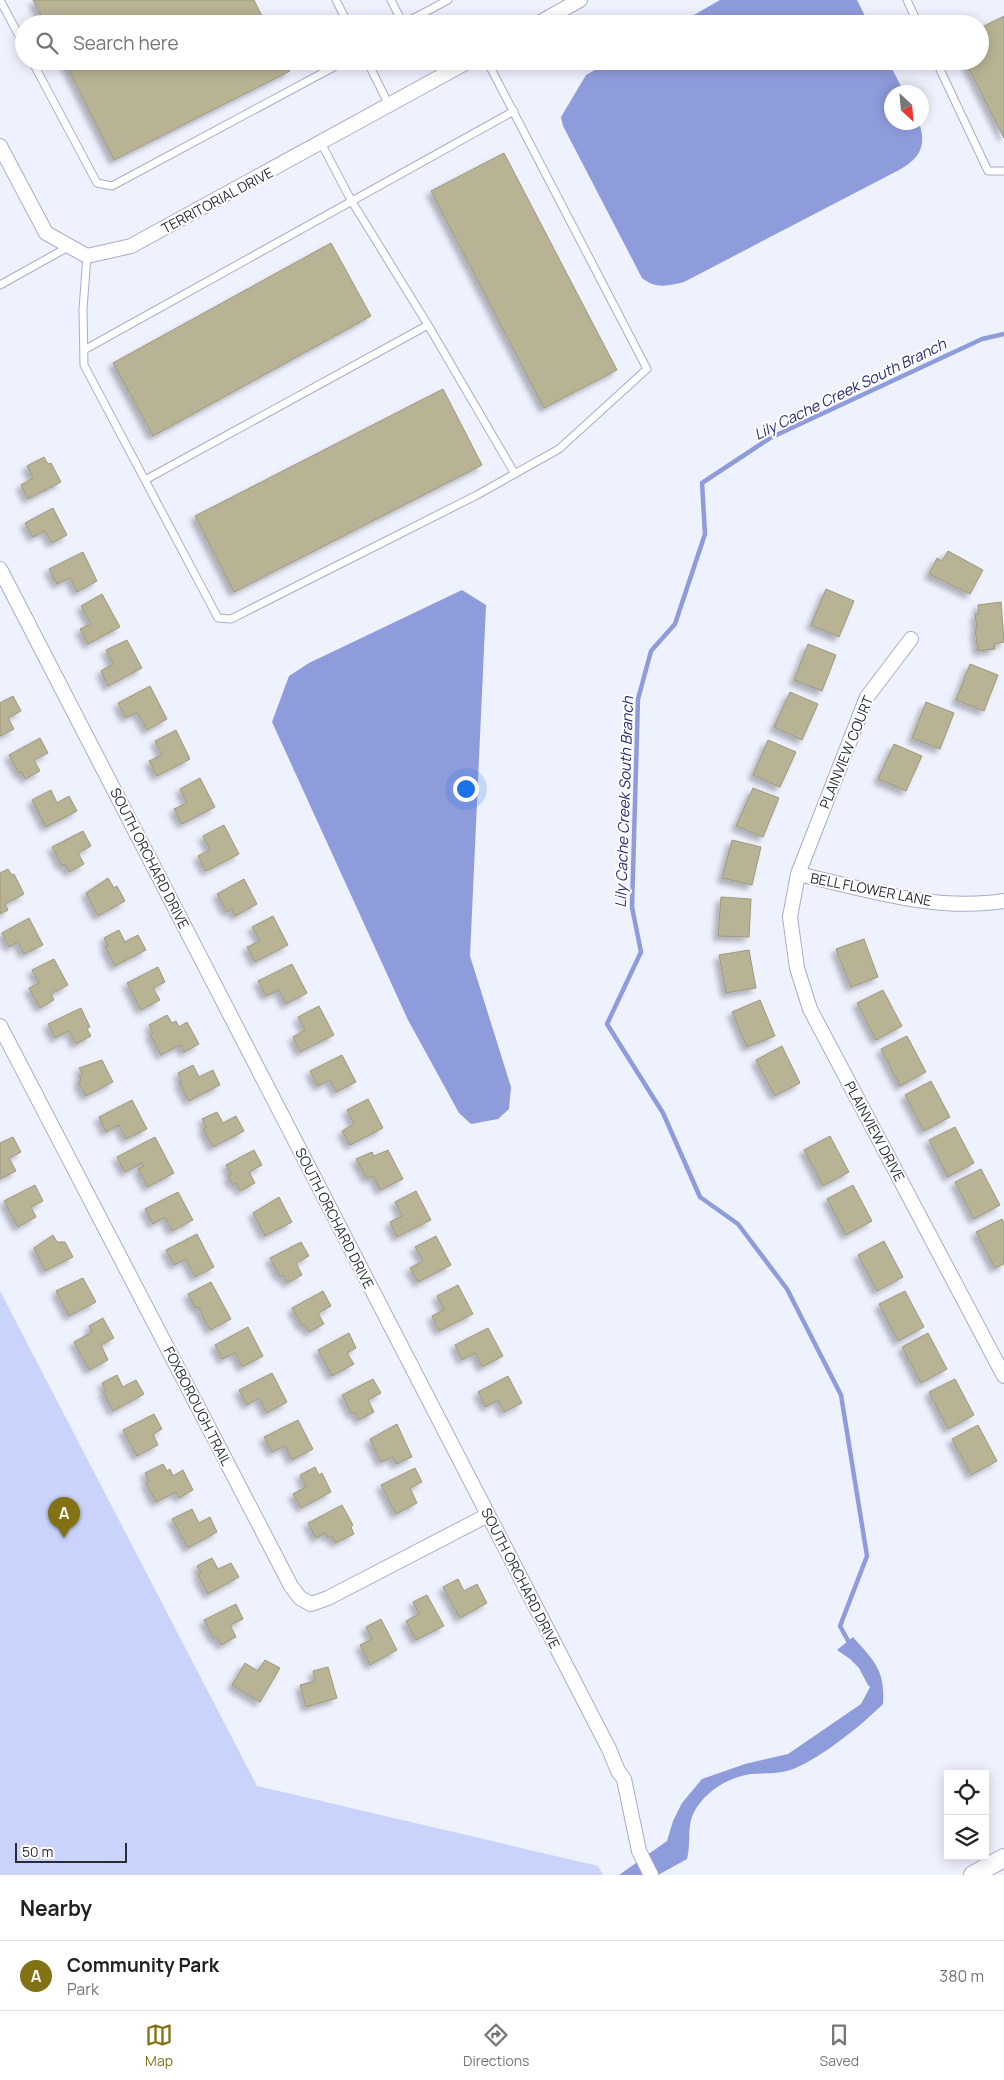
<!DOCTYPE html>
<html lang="en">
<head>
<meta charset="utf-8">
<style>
  :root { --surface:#fff; --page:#f6f6f6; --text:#222; --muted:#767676; --line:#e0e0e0; --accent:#837213 }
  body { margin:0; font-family:Manrope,sans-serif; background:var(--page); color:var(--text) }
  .controls { position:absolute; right:15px; bottom:15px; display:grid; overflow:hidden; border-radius:0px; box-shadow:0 2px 12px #0003 }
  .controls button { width:45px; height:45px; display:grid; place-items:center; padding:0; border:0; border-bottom:1px solid var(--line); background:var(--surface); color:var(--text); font:25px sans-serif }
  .compass { position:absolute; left:884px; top:85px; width:45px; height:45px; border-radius:50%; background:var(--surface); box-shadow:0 2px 12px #0003; rotate:154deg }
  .scale { position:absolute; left:15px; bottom:12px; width:112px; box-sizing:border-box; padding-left:5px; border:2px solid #292c37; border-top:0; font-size:14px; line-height:18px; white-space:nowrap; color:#292c37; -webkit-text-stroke:4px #fff; paint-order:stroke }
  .you { position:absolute; left:465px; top:788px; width:18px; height:18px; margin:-12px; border:4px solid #fff; border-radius:50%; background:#1a73e8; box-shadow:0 0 0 8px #1a73e833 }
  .badge { display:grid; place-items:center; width:32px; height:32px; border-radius:50%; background:var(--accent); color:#fff; font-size:16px; font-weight:700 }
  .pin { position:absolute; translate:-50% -41px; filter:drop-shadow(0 1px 2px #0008) }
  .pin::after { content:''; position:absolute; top:26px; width:18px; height:15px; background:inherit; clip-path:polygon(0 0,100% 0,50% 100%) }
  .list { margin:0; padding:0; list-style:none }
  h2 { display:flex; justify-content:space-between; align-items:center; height:65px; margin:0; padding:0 20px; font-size:21px }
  h2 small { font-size:16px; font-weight:400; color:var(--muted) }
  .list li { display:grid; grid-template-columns:32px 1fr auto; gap:15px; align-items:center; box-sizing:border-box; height:70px; padding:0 20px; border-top:1px solid var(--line) }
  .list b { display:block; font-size:19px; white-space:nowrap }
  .list p { margin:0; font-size:16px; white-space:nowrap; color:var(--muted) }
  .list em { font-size:16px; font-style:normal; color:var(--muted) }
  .icon { flex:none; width:28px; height:28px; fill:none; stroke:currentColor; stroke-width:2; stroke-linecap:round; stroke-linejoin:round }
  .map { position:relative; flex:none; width:1004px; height:1875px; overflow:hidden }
  .search { position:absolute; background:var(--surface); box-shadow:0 2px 12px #0003; left:15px; right:15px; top:15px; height:55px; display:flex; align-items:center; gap:12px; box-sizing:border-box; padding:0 18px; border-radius:28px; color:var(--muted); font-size:19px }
  .sheet { height:135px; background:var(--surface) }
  nav { display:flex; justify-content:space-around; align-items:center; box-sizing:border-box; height:70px; border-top:1px solid var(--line); background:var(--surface); font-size:14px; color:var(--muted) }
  nav a { display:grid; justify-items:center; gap:2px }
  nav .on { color:var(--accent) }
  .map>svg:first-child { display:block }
  .green { fill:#c9d3fb }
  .water { fill:#8f9cdb }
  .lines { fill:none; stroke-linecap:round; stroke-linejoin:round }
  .stream { stroke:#8f9cdb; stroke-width:4.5 }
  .building { fill:#b9b395; stroke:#9e987b; filter:url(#shadow) }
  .service-casing { stroke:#a6adca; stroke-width:9 }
  .minor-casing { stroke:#a6adca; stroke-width:16 }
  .tertiary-casing { stroke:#a6adca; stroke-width:20 }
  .service { stroke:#fff; stroke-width:7 }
  .minor { stroke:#fff; stroke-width:14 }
  .tertiary { stroke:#fff; stroke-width:18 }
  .labels { text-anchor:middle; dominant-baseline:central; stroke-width:4; stroke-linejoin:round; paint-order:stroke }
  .street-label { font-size:14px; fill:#292c37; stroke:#fff }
  .water-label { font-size:15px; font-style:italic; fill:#262c74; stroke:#fff }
</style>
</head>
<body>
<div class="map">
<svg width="1004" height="1875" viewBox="0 0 1004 1875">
  <defs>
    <filter id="shadow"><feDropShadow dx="-4.5" dy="4.5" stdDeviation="2.5" flood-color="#0004"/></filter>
  </defs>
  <rect width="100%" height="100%" fill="#eef1fe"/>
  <path class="green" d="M0,1291L257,1786L598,1866L603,1875H0Z"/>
  <path class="water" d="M720,0H857L869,24H678Z
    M611,61H888L904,92H892V122L919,123C927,145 920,159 899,170L684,282C667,286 656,289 642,278L563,126L561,117L586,75Z
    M462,590L486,605L470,956L511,1087L509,1109L498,1119L471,1124L459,1113L408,1020L272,722L289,676L309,663Z
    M853,1637C875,1662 885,1670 883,1704C862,1725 821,1758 793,1769C780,1774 765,1773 751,1774C730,1777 709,1789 697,1807C685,1824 692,1842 687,1859L658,1875H619L667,1841L673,1821L682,1803L702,1779L745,1764L788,1754L861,1704L870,1687L867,1676L850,1659L837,1650Z"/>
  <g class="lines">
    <path class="stream" d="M851,1646L840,1626L867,1556L841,1395L787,1289L738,1224L700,1197L663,1113L607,1024L641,952L632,907L638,699L651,651L675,624L705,534L702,483L770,438L982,339L1004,334
      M862,1669L870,1684"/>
  </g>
  <path class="building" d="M33,0H254L266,24H45Z
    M1004,16V138L965,61H980V28Z
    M64,61H285L290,71L114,160Z
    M504,153L617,370L544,408L431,191Z
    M331,243L371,316L153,436L113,363Z
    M443,389L482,465L234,592L195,516Z
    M44,457L48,464L51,463L61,482L28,499L21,485L33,478L27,466Z
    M53,508L67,535L52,543L45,531L33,537L25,523Z
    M948,551L983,570L970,594L929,574L937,558L942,561Z
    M83,552L97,581L77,592L70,578L57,584L49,569Z
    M826,589L854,601L839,637L811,625Z
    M102,594L120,627L88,644L80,629L91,624L81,606Z
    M1001,602L1004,642L994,644L995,649L978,651L975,629L977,628L975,614H979L978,605Z
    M127,640L142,668L108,686L101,671L113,664L106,650Z
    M808,644L836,655L822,691L794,680Z
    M970,664L998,675L984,711L956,700Z
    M150,686L167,719L147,730L137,712L126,718L118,703Z
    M790,692L818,704L802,740L774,727Z
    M13,696L21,711L8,718L14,729L0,736V703Z
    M926,702L954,713L940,749L912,738Z
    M176,730L190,759L157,776L149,761L162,755L155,741Z
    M40,738L48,753L34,760L40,771L25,779L22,772L19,773L9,755Z
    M768,740L796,752L780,787L753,775Z
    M894,744L922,756L906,791L878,779Z
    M200,778L215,807L182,824L174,809L187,803L180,789Z
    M753,788L779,798L763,837L736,826Z
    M51,790L57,803L69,796L77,811L46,827L32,800Z
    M224,825L239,854L206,871L198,856L210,850L203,836Z
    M83,831L91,846L78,853L84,864L69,872L65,864L62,866L52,847Z
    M732,840L761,847L752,885L722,878Z
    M8,869L12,875L14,874L24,894L5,904L8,910L0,914V873Z
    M108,878L114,888L117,886L125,901L98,916L86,893Z
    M244,879L257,904L235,916L232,909L227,912L217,894Z
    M721,897L751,899L749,937L718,936Z
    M273,916L288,945L255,962L247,947L260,941L252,927Z
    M29,918L43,945L24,954L18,942L9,947L2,933Z
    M119,930L125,942L138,935L146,950L115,966L105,947L108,946L104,938Z
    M864,939L878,977L851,987L836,949Z
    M749,950L756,988L726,993L719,955Z
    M54,959L68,985L51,994L54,1000L40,1008L29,988L39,983L32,970Z
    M292,964L307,993L286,1004L279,990L266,996L258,981Z
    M158,967L165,982L153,988L160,1000L141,1010L127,983Z
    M883,990L902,1026L876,1040L857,1003Z
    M760,1000L775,1036L747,1047L732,1012Z
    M319,1006L334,1035L300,1052L293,1037L305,1030L298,1017Z
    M81,1008L90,1027L87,1029L91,1036L76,1044L69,1031L55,1038L48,1024Z
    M167,1015L172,1023L176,1021L179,1027L187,1022L199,1044L184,1052L180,1045L161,1055L150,1034L153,1033L149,1025Z
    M907,1036L926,1072L900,1086L881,1049Z
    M782,1046L800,1083L775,1096L756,1060Z
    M342,1055L356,1082L336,1092L330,1080L318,1086L310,1071Z
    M102,1060L113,1082L86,1096L78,1082L81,1080L79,1076L83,1075L79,1068Z
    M193,1065L199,1077L213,1070L220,1085L189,1101L179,1082L182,1081L178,1073Z
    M931,1081L950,1117L924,1131L905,1095Z
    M368,1099L383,1128L350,1145L342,1131L354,1124L347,1110Z
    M132,1100L147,1129L126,1139L119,1125L106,1132L99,1117Z
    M217,1112L223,1123L236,1116L244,1131L213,1147L203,1129L206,1127L202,1119Z
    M955,1127L974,1163L948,1177L929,1140Z
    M830,1136L849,1172L823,1186L804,1150Z
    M13,1137L21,1152L9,1158L16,1171L0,1179V1143Z
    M155,1137L174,1173L148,1187L138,1169L144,1166L142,1163L125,1172L117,1157Z
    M254,1150L262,1165L249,1172L255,1183L240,1191L236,1183L233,1185L228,1176L231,1174L226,1165Z
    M388,1150L403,1179L380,1190L373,1176L367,1179L356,1159L372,1152L374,1156Z
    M981,1169L1000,1205L974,1219L955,1182Z
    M35,1185L43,1201L31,1207L36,1217L18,1227L4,1201Z
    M853,1185L872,1221L846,1235L827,1199Z
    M416,1191L431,1220L397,1237L390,1222L402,1216L395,1202Z
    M178,1192L193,1220L172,1231L165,1217L153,1224L145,1209Z
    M279,1197L292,1222L265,1236L253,1213Z
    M1002,1219L1004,1223V1264L995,1268L976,1232Z
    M197,1234L214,1267L195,1277L186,1259L174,1265L166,1250Z
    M53,1235L57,1242H65L73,1257L45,1271L34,1248Z
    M436,1236L451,1265L418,1282L410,1268L423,1261L415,1247Z
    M884,1241L903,1277L877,1291L858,1255Z
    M301,1242L309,1256L296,1263L302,1275L287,1283L283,1275L280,1277L270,1258Z
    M83,1278L96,1302L69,1316L56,1291Z
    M211,1282L231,1319L210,1330L198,1307L195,1308L188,1294Z
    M458,1285L473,1314L439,1331L432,1316L444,1310L437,1296Z
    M323,1291L331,1306L318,1313L324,1324L309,1332L305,1325L302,1326L292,1308Z
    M905,1291L924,1327L898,1341L879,1304Z
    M103,1318L114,1338L101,1345L108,1360L89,1370L74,1342L92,1332L89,1326Z
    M248,1327L263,1356L242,1367L235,1353L222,1359L215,1345Z
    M488,1328L503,1356L482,1367L475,1353L462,1360L455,1345Z
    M349,1333L356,1348L347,1353L354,1364L332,1376L318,1350Z
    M928,1333L947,1369L921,1383L902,1347Z
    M272,1373L287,1402L267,1413L259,1398L247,1405L239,1390Z
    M117,1375L123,1387L136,1380L144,1394L113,1411L103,1392L106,1391L102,1383Z
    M508,1376L522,1403L504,1412L498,1400L486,1407L478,1392Z
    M373,1379L381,1393L368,1400L374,1412L359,1420L355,1412L352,1414L342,1395Z
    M955,1379L974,1415L948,1429L929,1392Z
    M154,1414L162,1429L153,1434L158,1445L137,1456L123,1430Z
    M298,1420L313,1449L292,1460L285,1446L272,1452L264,1437Z
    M397,1424L412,1457L396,1464L393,1457L381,1462L370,1439Z
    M978,1425L997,1461L971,1475L952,1439Z
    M163,1464L167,1471L170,1469L173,1476L183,1470L193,1490L179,1498L176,1492L156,1502L146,1483L149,1481L145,1473Z
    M315,1467L319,1475L322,1473L331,1492L301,1508L293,1494L306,1487L300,1475Z
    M415,1468L422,1482L410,1488L417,1503L396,1514L381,1485Z
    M342,1505L353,1525L351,1527L354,1534L335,1543L332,1536L328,1538L326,1533L316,1538L308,1523Z
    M192,1509L199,1523L210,1517L217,1532L188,1548L172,1519Z
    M212,1558L218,1569L231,1563L239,1577L208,1594L198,1575L201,1573L197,1566Z
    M458,1579L464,1591L477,1584L487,1603L460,1618L443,1587Z
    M427,1595L444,1626L416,1640L406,1621L419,1614L413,1602Z
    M236,1604L243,1619L230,1625L236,1637L221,1645L217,1637L214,1639L204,1620Z
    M381,1619L397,1650L370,1665L360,1645L372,1639L366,1627Z
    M265,1660L280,1668L260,1702L232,1685L245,1663L258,1671Z
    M328,1667L337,1698L306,1707L300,1685L315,1681L313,1671Z"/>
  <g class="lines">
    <g class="service-casing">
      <path id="service" d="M0,0L24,45
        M336,0L348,24
        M391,0L403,24
        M907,0L918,24
        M403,24L448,0
        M32,61L97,183L112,186L345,61
        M367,61L389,105
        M936,61L988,171H1004
        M321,143L351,200L428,325L515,474
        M87,256L83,309L84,365L218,618L231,619L477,495L559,449L647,369L487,61
        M0,285L70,246
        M84,350L514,111
        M145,480L428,325"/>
    </g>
    <g class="minor-casing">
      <path id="minor" d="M537,24L580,0
        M0,146L46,233L87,256L131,246L469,61
        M0,569L609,1749L618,1771L624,1779L639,1851L651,1875
        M911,639L867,697L798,874L790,917L797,968L810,1009L1004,1376
        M798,874C865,889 935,912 1004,901
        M0,1026L291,1586L300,1598L311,1604L328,1598L488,1515"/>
    </g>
    <g class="tertiary-casing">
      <path id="tertiary" d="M973,1875L1004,1858"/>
    </g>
    <use href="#service" class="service"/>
    <use href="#minor" class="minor"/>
    <use href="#tertiary" class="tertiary"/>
  </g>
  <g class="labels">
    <g class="street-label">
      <text transform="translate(217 200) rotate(-28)">TERRITORIAL DRIVE</text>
      <text transform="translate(846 752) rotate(-68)">PLAINVIEW COURT</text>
      <text transform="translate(150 858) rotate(63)">SOUTH ORCHARD DRIVE</text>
      <text transform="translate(871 889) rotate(11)">BELL FLOWER LANE</text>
      <text transform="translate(875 1131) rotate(62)">PLAINVIEW DRIVE</text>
      <text transform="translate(335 1218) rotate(63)">SOUTH ORCHARD DRIVE</text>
      <text transform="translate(198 1406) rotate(63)">FOXBOROUGH TRAIL</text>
      <text transform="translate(521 1578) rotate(63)">SOUTH ORCHARD DRIVE</text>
    </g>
    <g class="water-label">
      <text transform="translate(850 389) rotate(-26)">Lily Cache Creek South Branch</text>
      <text transform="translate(624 802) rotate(-88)">Lily Cache Creek South Branch</text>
    </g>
  </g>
</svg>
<div class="controls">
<button><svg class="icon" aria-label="locate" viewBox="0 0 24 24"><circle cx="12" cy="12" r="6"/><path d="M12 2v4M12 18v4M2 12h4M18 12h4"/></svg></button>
<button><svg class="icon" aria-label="layers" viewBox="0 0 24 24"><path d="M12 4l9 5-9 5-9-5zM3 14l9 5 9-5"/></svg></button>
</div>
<svg class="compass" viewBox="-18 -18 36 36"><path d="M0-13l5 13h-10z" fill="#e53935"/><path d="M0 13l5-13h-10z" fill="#767676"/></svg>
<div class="scale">50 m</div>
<div class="you"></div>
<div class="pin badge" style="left:64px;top:1538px">A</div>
<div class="search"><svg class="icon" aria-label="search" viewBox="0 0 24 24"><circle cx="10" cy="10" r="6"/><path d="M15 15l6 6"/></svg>Search here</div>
</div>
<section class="sheet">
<h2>Nearby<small></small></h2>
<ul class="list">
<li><span class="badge">A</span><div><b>Community Park</b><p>Park</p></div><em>380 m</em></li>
</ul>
</section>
<nav>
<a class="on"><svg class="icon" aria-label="map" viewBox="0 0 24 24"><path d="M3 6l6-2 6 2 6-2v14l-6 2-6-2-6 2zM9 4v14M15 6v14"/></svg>Map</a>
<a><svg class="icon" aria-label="directions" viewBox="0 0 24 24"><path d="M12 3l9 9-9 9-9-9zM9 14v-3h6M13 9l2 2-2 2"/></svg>Directions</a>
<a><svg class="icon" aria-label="saved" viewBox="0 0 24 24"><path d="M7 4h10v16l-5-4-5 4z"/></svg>Saved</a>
</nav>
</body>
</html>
